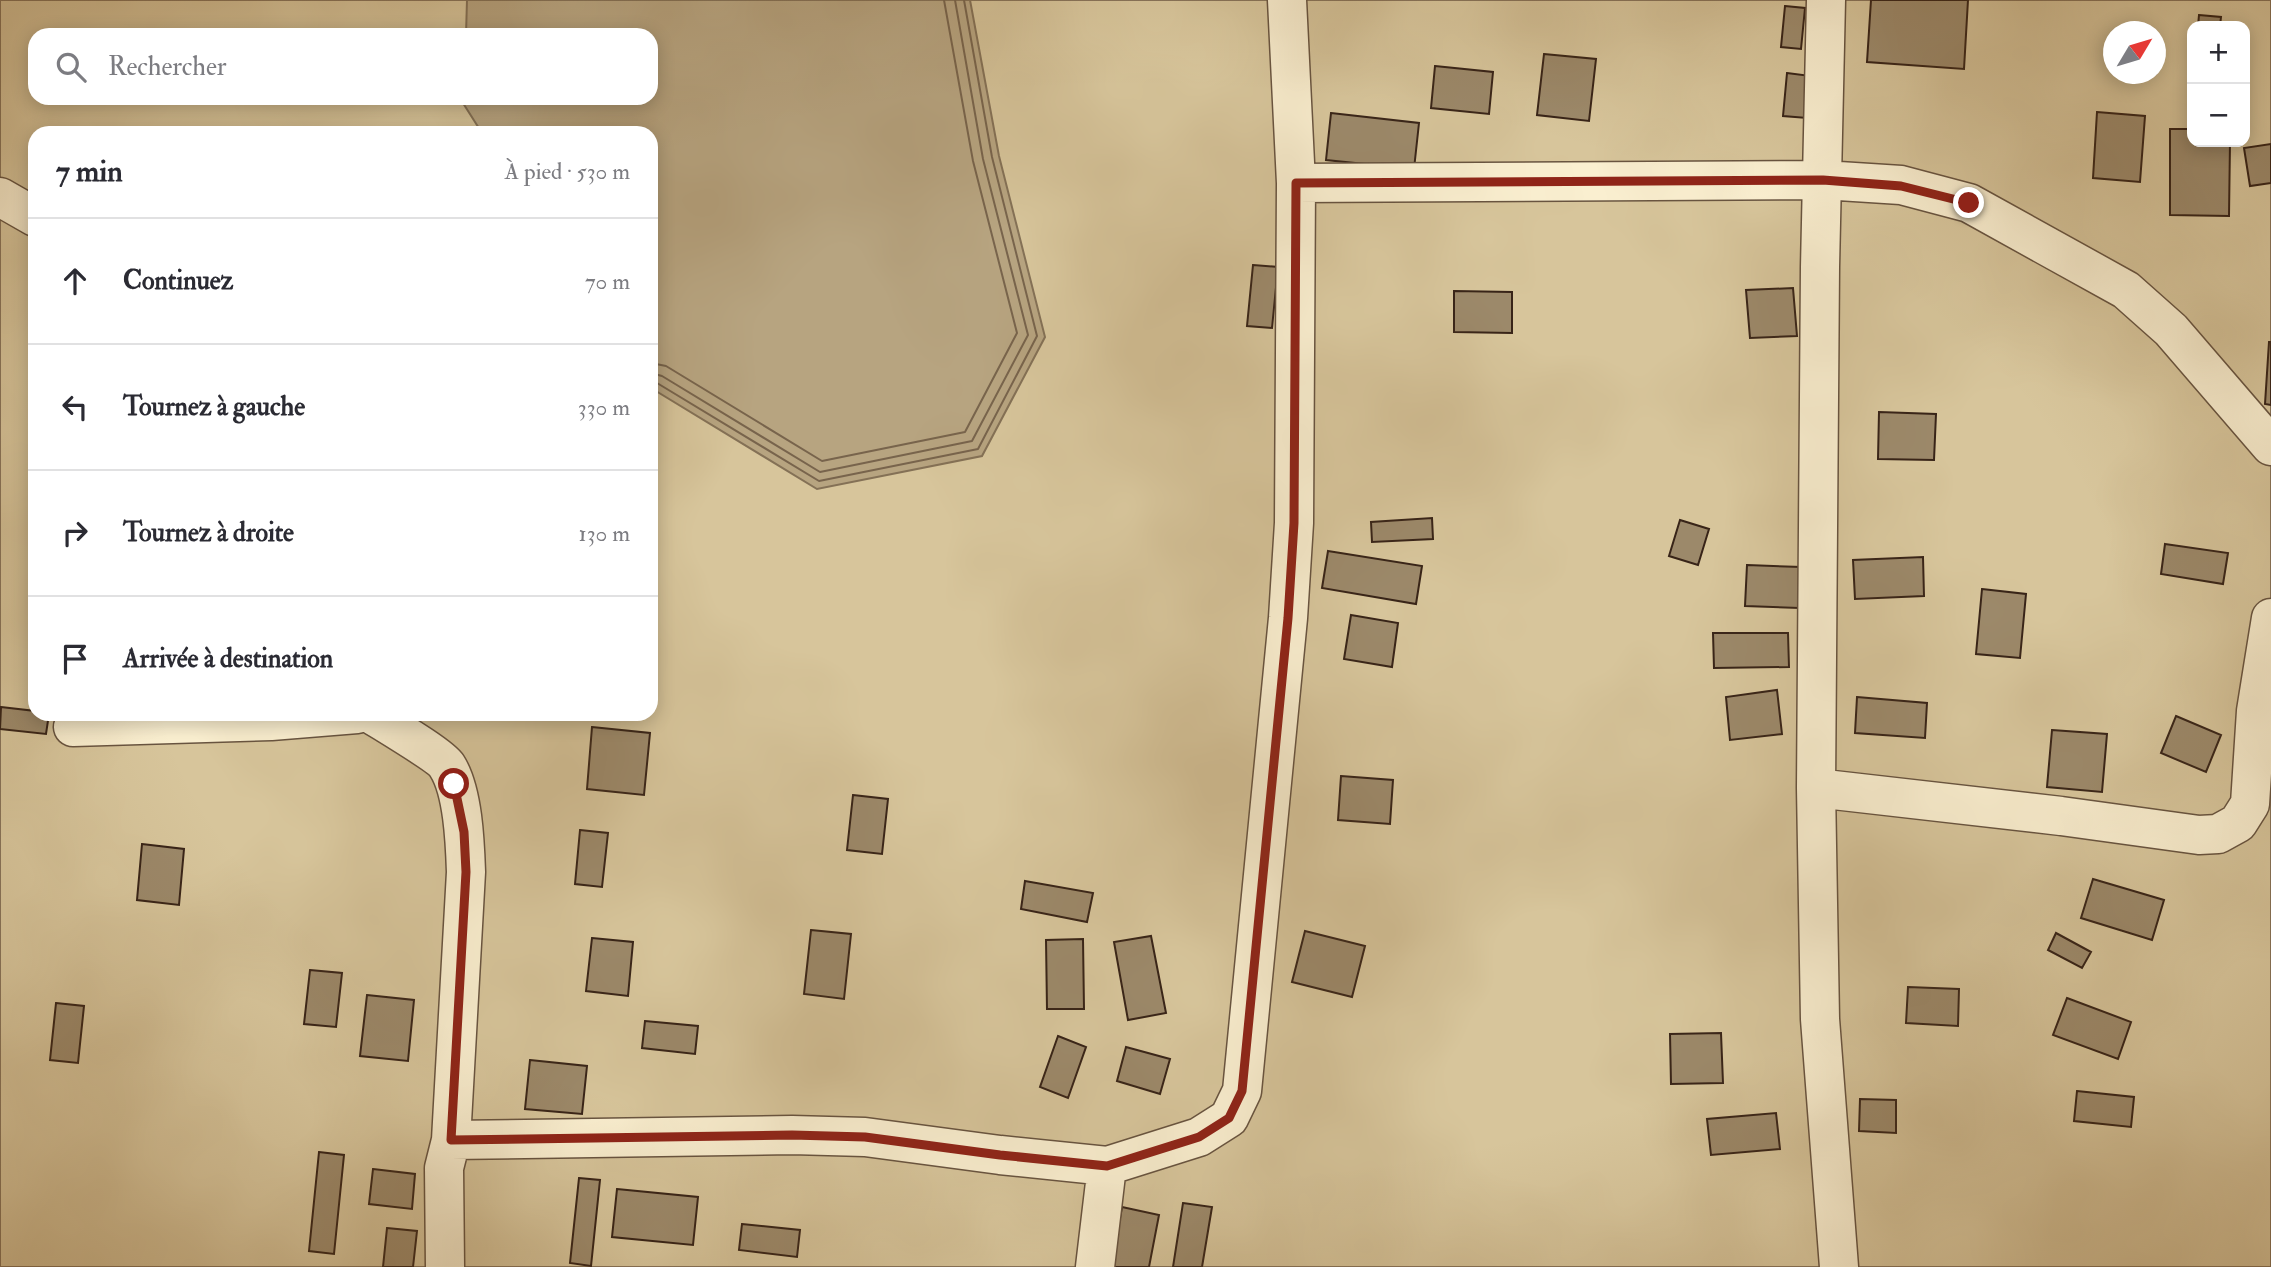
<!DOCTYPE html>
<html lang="fr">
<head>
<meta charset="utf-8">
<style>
  :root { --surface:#fff; --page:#f2f2f3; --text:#2b2b33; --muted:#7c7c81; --line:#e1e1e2 }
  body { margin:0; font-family:"IM FELL Double Pica",serif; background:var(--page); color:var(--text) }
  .controls { position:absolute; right:21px; top:21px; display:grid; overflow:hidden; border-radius:14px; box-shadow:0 4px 18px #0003 }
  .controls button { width:63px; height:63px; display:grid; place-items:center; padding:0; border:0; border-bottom:2px solid var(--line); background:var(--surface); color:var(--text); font:35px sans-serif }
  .compass { position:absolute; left:2103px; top:21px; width:63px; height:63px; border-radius:50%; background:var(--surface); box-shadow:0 4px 18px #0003; rotate:52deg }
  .stop { position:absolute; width:21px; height:21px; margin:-16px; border:5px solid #8f2418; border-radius:50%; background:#fff }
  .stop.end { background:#8f2418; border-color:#fff; box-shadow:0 2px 7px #0008 }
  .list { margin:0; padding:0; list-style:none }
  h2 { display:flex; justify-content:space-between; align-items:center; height:91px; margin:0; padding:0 28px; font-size:30px }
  h2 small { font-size:23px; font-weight:400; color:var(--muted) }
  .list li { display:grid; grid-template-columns:46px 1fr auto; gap:21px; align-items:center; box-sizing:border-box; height:126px; padding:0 28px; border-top:2px solid var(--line) }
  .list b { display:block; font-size:26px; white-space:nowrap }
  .list em { font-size:23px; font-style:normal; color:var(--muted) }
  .icon { flex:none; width:38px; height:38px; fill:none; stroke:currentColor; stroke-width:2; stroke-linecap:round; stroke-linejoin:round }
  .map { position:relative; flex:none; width:2271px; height:1267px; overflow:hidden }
  .search { position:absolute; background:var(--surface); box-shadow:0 4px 18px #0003; left:28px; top:28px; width:630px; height:77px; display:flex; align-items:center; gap:18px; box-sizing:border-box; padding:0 24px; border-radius:21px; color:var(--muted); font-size:26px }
  .panel { position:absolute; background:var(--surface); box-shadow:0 4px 18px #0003; left:28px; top:126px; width:630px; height:595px; border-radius:21px }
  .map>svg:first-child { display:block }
  .green { fill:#d7c59b; stroke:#88745a; stroke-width:2; fill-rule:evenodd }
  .water { fill:#b7a480; stroke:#847156; stroke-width:2 }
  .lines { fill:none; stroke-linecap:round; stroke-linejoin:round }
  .shore { stroke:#78644c; stroke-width:2 }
  .building { fill:#9c896a; stroke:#382418; stroke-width:2 }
  .street-casing { stroke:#685440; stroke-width:41 }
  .street { stroke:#faefd0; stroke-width:38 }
  .route { stroke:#8f2418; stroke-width:9 }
</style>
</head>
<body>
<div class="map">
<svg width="2271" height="1267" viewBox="0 0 2271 1267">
  <rect width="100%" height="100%" fill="#f8e6b6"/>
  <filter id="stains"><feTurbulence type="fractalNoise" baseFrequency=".00286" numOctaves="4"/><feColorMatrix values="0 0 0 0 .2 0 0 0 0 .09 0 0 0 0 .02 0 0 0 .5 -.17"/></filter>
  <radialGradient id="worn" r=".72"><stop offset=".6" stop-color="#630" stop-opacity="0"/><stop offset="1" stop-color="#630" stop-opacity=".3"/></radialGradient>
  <path class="green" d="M0,0H2271V1267H0ZM2192,26H2245V142H2192ZM2114,32H2156V74H2114ZM35,35H651V98H35ZM35,133H651V714H35Z"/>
  <path class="water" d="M467,0H970L999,156L1045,337L982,456L817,489L651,388V133H482L463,103L464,98H651V35H466Z"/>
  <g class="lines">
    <path class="shore" d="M651,363L666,366L822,461L965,432L1017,333L973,161L944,0
      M651,373L662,376L820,472L972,441L1028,335L983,159L955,0
      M651,382L657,383L819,481L978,449L1037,336L992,157L964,0"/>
  </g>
  <path class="building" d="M1871,0H1968L1964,69L1867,62Z
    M1785,6L1805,8L1801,49L1781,47Z
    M2199,15L2221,17L2220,26H2198Z
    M1544,54L1596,59L1589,121L1537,115Z
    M1435,66L1493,72L1489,114L1431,108Z
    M1787,73L1811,76L1807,118L1783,116Z
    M2097,112L2145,116L2140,182L2093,178Z
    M1331,113L1419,123L1414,169L1326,160Z
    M2170,129H2192V142H2230L2229,216L2170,215Z
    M2271,144V183L2250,186L2244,148Z
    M1253,265L1278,267L1272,328L1247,326Z
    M1793,288L1797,336L1750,338L1746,290Z
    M1454,291L1512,292V333L1454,332Z
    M2269,342H2271V405L2265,404Z
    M1879,412L1936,414L1934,460L1878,459Z
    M1432,518L1433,539L1372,542L1371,522Z
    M1680,520L1709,529L1698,565L1669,556Z
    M2165,544L2228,553L2223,584L2161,574Z
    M1328,551L1422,566L1416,604L1322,588Z
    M1923,557L1924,596L1855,599L1853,560Z
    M1747,565L1801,567L1799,608L1745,606Z
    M1982,589L2026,594L2020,658L1976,654Z
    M1351,615L1398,623L1392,667L1344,659Z
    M1713,633H1788L1789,667L1714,668Z
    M1777,690L1782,734L1730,740L1726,697Z
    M1857,697L1927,703L1925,738L1855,733Z
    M1,707L35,711V714H49L46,734L0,729Z
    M2176,716L2221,735L2206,772L2161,753Z
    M592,727L650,733L644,795L587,789Z
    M2052,730L2107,734L2102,792L2047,787Z
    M1341,776L1393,780L1390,824L1338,820Z
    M853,795L888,799L882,854L847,850Z
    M580,830L608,833L602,887L575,884Z
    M142,844L184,849L179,905L137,900Z
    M2093,879L2164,900L2152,940L2081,918Z
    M1025,881L1093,893L1087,922L1021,909Z
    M811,930L851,934L844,999L804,994Z
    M1305,931L1365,946L1352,997L1292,982Z
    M2056,933L2091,952L2082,968L2048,950Z
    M1151,936L1166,1013L1128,1020L1114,942Z
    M592,938L633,942L628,996L586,991Z
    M1083,939L1084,1009H1047L1046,940Z
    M310,970L342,973L336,1027L304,1024Z
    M1908,987L1959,989L1958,1026L1906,1023Z
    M367,995L414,1000L408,1061L360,1056Z
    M2067,998L2131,1022L2118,1059L2053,1035Z
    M56,1003L84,1006L78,1063L50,1060Z
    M645,1021L698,1026L695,1054L642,1048Z
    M1721,1033L1723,1083L1671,1084L1670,1034Z
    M1058,1036L1086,1047L1068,1098L1040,1087Z
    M1126,1047L1170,1059L1160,1094L1117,1081Z
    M530,1060L587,1066L582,1114L525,1109Z
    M2077,1091L2134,1097L2131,1127L2074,1121Z
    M1860,1099L1896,1100V1133L1859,1131Z
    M1776,1113L1780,1149L1711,1155L1707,1119Z
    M319,1152L344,1155L334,1254L309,1251Z
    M373,1169L415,1174L412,1209L369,1204Z
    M579,1178L600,1180L591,1266L570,1263Z
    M617,1189L698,1197L693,1245L612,1237Z
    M1183,1203L1212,1207L1202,1267H1173Z
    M1122,1207L1159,1215L1149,1267H1111Z
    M742,1224L800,1230L797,1257L739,1250Z
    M387,1228L417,1231L413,1267H383Z"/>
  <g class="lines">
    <g class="street-casing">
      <path id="street" d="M1826,0L1820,267L1816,788L1820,1019L1839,1267
        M1296,183L1823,180L1901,185L1969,203L2126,290L2171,330L2271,446
        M0,197L35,217
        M371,714C385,723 441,756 447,766C463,791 465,842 466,872L451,1140L444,1168L445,1267
        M73,727L271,721L357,714
        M1816,788L2061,816L2199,835L2218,834L2238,823L2250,804L2256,711L2271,618
        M451,1140L792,1135L865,1137L1000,1155L1107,1166L1199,1137L1229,1118L1242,1091L1288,618L1294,523L1296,183L1287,0
        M1095,1267L1107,1166"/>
    </g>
    <use href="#street" class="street"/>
  </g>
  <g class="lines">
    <path class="route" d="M454,784L464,832L466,872L451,1140L792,1135L865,1137L1000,1155L1107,1166L1199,1137L1229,1118L1242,1091L1288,618L1294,523L1296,183L1823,180L1901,186L1969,203"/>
  </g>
  <rect width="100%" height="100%" filter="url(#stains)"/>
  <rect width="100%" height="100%" fill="url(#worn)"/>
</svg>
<div class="controls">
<button>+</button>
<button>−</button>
</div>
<svg class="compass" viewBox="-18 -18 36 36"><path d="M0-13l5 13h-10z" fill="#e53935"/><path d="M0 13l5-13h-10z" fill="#7c7c81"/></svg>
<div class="stop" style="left:454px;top:784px"></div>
<div class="stop end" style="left:1969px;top:203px"></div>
<div class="search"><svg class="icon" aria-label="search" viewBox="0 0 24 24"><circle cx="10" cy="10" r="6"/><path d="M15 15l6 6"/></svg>Rechercher</div>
<section class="panel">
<h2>7 min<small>À pied · 530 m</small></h2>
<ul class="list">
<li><svg class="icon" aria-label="ahead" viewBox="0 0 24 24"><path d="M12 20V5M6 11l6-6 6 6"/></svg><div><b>Continuez</b></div><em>70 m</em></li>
<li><svg class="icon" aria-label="left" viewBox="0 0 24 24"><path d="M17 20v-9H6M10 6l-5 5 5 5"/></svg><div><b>Tournez à gauche</b></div><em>330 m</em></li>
<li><svg class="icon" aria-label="right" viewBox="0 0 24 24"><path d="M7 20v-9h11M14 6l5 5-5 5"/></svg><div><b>Tournez à droite</b></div><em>130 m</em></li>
<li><svg class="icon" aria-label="arrive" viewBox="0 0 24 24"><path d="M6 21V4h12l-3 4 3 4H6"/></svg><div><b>Arrivée à destination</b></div></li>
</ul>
</section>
</div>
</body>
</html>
